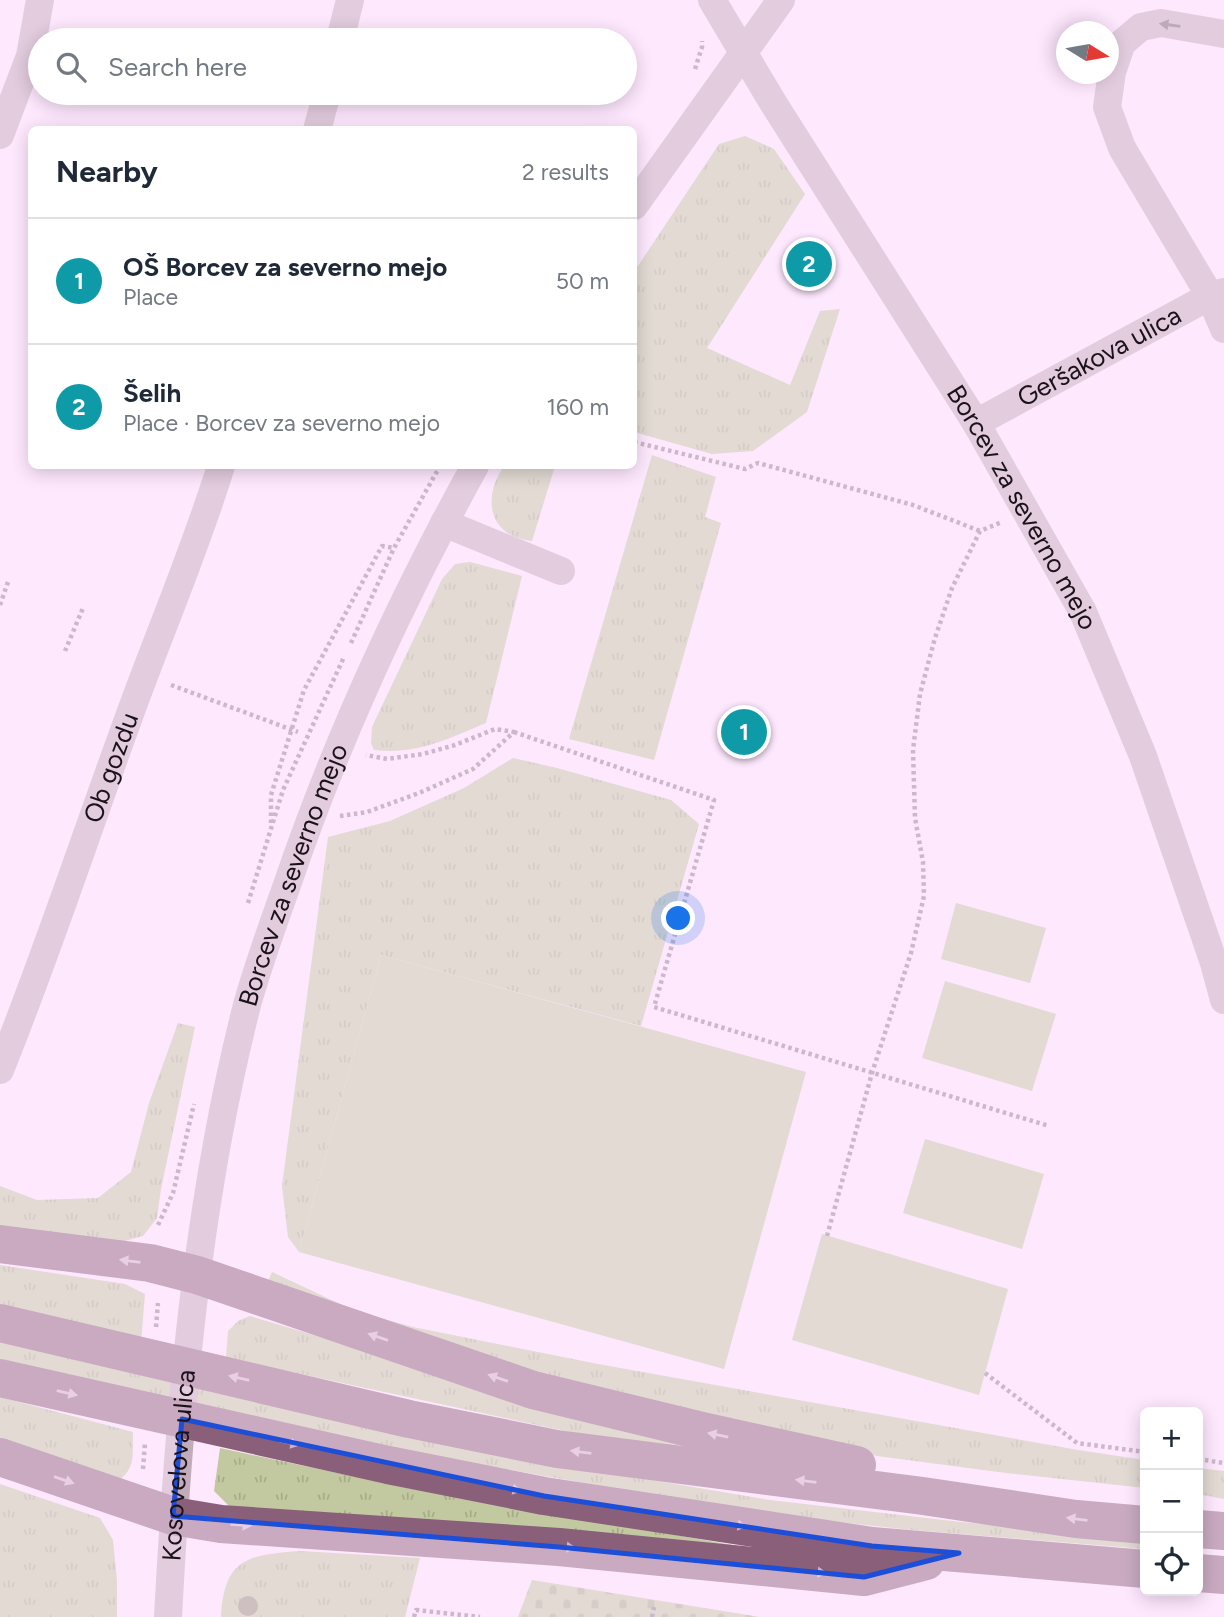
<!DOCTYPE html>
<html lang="en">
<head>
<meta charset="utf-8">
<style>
  :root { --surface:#fff; --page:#f6f6f7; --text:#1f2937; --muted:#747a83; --line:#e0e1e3; --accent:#c73d20 }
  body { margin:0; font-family:Figtree,sans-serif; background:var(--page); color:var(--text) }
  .controls { position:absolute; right:21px; bottom:21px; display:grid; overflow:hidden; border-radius:10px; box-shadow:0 4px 18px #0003 }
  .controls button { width:63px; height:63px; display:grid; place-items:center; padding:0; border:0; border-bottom:2px solid var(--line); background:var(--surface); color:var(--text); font:35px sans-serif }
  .compass { position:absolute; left:1056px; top:21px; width:63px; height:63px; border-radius:50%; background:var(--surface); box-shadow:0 4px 18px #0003; rotate:101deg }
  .you { position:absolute; left:679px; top:919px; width:24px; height:24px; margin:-18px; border:5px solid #fff; border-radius:50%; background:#1a73e8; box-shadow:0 0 0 10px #1a73e833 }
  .badge { display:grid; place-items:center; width:46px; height:46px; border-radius:50%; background:var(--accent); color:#fff; font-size:23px; font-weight:700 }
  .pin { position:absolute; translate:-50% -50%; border:4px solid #fff; box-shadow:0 2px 7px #0006 }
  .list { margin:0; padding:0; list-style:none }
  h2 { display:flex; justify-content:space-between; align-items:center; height:91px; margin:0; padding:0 28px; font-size:30px }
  h2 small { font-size:23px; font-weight:400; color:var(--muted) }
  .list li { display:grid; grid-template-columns:46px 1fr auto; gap:21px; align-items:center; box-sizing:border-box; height:126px; padding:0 28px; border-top:2px solid var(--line) }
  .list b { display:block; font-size:26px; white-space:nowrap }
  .list p { margin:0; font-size:23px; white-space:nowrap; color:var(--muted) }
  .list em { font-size:23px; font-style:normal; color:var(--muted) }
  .icon { flex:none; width:38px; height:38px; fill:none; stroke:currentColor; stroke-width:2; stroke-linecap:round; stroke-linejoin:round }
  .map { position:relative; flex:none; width:1224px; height:1617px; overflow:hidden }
  .search { position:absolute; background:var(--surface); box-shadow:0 4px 18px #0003; left:28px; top:28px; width:609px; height:77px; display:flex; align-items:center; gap:18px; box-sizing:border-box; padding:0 24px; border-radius:38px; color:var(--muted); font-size:26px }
  .panel { position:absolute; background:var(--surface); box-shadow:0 4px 18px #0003; left:28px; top:126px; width:609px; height:343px; border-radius:10px }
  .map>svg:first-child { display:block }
  .grass { fill:url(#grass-tufts) }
  .cemetery { fill:url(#cemetery-stones) }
  .garden { fill:#c2c9a0 }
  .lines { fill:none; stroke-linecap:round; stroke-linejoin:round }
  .path { stroke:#8f7f8f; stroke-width:4.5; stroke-dasharray:3.5 3.5; stroke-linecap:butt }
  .minor { stroke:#c2acb9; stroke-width:28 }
  .highway { stroke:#895f79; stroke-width:38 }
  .tree { fill:#948e78 }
  .oneway { fill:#6e5e6a }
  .oneway2 { fill:#cfb1c9 }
  .marked { fill:none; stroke:#1d4ed8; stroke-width:5; stroke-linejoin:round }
  .labels { text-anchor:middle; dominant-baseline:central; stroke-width:5; stroke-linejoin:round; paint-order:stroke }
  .street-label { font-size:26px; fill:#1a111a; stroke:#fee8fe }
</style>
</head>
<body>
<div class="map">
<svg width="1224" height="1617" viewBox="0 0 1224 1617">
  <defs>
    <pattern id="grass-tufts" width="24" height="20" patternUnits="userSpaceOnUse" patternTransform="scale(1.75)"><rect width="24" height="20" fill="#c2c9a0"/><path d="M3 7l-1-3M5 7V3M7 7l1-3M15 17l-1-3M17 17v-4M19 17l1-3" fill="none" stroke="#a6ac89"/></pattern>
    <pattern id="cemetery-stones" width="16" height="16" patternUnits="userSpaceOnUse" patternTransform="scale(1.75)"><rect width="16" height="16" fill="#c2c9a0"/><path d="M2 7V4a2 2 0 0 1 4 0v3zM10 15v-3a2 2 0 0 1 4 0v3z" fill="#a6ac89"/></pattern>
  </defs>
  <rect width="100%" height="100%" fill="#fee8fe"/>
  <path class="grass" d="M745,136L774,149L805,194L707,348L790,385L820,311L840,309L807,412L753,451L712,454L634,432V272L719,144Z
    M652,455L716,477L705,517L721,523L654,760L569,739Z
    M504,466H555L532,541C488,536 482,498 504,466Z
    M470,562L522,576L486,723C447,739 417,755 374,750L371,743L372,727L442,579L455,564Z
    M513,758L557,768L671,800L699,824L641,1026L381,955L299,1252L288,1237L282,1186L328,837L390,821L464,788Z
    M178,1023L195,1027L161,1189L157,1218L143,1236L121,1242L0,1231V1186L37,1200L98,1198L131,1172L149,1103Z
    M0,1265L125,1284L145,1294L141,1342L0,1304Z
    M272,1272L355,1311L413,1327L598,1364L1078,1450L1145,1460V1488L1006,1473L877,1456L613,1398L265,1288Z
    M250,1316L615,1425L751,1456L612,1441L226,1358L228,1331L238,1321Z
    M0,1340L628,1476L770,1500L961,1522L1145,1538V1549L912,1530L754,1513L330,1438L0,1359Z
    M0,1397L133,1432C132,1458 137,1467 115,1484L0,1448Z
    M220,1448L408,1488L744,1547L230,1507L214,1491Z
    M1198,1468L1224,1471V1499L1198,1494Z
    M0,1484L100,1518L113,1540L117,1581V1617H0Z
    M300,1551L420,1558L405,1617H221C224,1558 248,1555 300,1551Z"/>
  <path class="cemetery" d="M532,1580L760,1617H518Z"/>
  <path class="garden" d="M956,903L1046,928L1030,983L941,959Z
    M381,955L806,1072L724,1369L299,1252Z
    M945,981L1056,1014L1032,1091L922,1058Z
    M925,1139L1044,1174L1022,1249L903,1213Z
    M822,1234L1008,1289L979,1395L792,1340Z"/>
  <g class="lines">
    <path class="path" d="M695,69L702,47V41
      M634,442L745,469L758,463L913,505L980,531
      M0,605L8,582
      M351,643L394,548L440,466
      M65,651L83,608
      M171,685L298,732
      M514,732L714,800L654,1007L1049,1126
      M340,816L367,812L419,793L473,769L514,732L495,729L455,745L423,754L387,759L366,755
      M271,823V795L304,690L382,546L394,548
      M248,903L283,790L344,657
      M158,1225L173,1193L194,1104
      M827,1236L872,1073L911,953L924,896L923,862L915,818L913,750L920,694L935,638L952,588L980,531L1002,522
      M156,1327L158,1303
      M985,1373L1077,1443L1145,1452
      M1198,1459L1224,1463
      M143,1469L145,1443
      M414,1617L416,1610L480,1617
      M652,1617L654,1607"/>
    <g class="minor">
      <path id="s1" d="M712,0L772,101L976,423L1083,612L1143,756L1214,963L1224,1000"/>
      <path d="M1224,34L1161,23L1141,27L1122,43L1112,72L1107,107L1122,148L1210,296L1224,329"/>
      <path d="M340,40L350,0"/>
      <path d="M317,130L327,93"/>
      <path d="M0,135L30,56L40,0"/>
      <path d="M634,206L781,0"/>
      <path id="s2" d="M976,423L1210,296L1224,292"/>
      <path d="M444,523L561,571"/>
      <path id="s3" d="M0,1070C46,956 84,840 126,725C157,638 194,554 221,466"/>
      <path id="s4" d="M168,1617C179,1412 196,1205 247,1005C258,965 273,924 287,885C337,738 401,600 475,466"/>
    </g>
    <path class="highway" d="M0,1244L150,1263L197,1275L533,1390L702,1431L857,1465
      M0,1323L409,1419L557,1449L923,1496L1076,1519L1145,1525
      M0,1378L388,1465L544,1496L872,1546L1145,1569
      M0,1457L173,1516L221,1524L559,1547L864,1577L926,1561
      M1198,1529L1224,1531
      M1198,1573L1224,1575"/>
  </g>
  <circle class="tree" cx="248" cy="1606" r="10"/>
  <defs><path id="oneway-solid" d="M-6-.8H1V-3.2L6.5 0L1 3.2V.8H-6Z" transform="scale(1.75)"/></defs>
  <use class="oneway" href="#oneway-solid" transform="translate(1170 25) rotate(-172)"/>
  <g class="oneway2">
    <use href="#oneway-solid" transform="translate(130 1261) rotate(-173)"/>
    <use href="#oneway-solid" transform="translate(378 1337) rotate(-161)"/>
    <use href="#oneway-solid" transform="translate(239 1378) rotate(-167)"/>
    <use href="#oneway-solid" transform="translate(498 1378) rotate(-161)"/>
    <use href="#oneway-solid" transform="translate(67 1393) rotate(13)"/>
    <use href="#oneway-solid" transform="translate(718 1435) rotate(-168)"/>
    <use href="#oneway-solid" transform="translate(289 1443) rotate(13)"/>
    <use href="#oneway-solid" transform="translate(581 1452) rotate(-173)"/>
    <use href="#oneway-solid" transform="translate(64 1480) rotate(19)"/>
    <use href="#oneway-solid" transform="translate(806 1481) rotate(-173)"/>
    <use href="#oneway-solid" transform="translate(511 1489) rotate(11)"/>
    <use href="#oneway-solid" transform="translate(1077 1519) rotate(-173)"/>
    <use href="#oneway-solid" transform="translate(241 1525) rotate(4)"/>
    <use href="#oneway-solid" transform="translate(736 1525) rotate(9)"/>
    <use href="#oneway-solid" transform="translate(565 1547) rotate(5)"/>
    <use href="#oneway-solid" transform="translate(816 1572) rotate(6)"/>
  </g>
  <path d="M0 0H1224V1617H0ZM182,1419L544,1496L872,1546L959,1553L864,1577L559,1547L173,1516Z" fill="#fee8fe" fill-opacity=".55" fill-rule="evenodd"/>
  <path class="marked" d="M182,1419L544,1496L872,1546L959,1553L864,1577L559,1547L173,1516Z"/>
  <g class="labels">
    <g class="street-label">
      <text stroke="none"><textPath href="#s2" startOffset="140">Geršakova ulica</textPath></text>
      <text stroke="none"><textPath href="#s1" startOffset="595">Borcev za severno mejo</textPath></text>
      <text stroke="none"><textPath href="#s3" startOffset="322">Ob gozdu</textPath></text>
      <text stroke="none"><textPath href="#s4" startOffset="756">Borcev za severno mejo</textPath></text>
      <text stroke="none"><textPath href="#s4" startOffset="152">Kosovelova ulica</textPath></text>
    </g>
  </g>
</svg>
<div class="controls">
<button>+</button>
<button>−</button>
<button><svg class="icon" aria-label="locate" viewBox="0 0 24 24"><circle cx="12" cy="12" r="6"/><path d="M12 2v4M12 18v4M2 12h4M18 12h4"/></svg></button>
</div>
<svg class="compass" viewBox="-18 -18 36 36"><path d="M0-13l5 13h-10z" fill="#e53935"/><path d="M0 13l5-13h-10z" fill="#747a83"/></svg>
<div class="you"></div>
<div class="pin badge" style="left:744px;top:732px;background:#0f9aa8">1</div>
<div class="pin badge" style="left:809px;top:264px;background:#0f9aa8">2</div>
<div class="search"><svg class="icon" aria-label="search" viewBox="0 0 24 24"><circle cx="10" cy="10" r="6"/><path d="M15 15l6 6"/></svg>Search here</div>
<section class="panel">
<h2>Nearby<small>2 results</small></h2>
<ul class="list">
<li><span class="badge" style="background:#0f9aa8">1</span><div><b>OŠ Borcev za severno mejo</b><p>Place</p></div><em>50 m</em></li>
<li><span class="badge" style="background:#0f9aa8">2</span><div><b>Šelih</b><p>Place · Borcev za severno mejo</p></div><em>160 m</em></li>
</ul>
</section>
</div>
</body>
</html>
